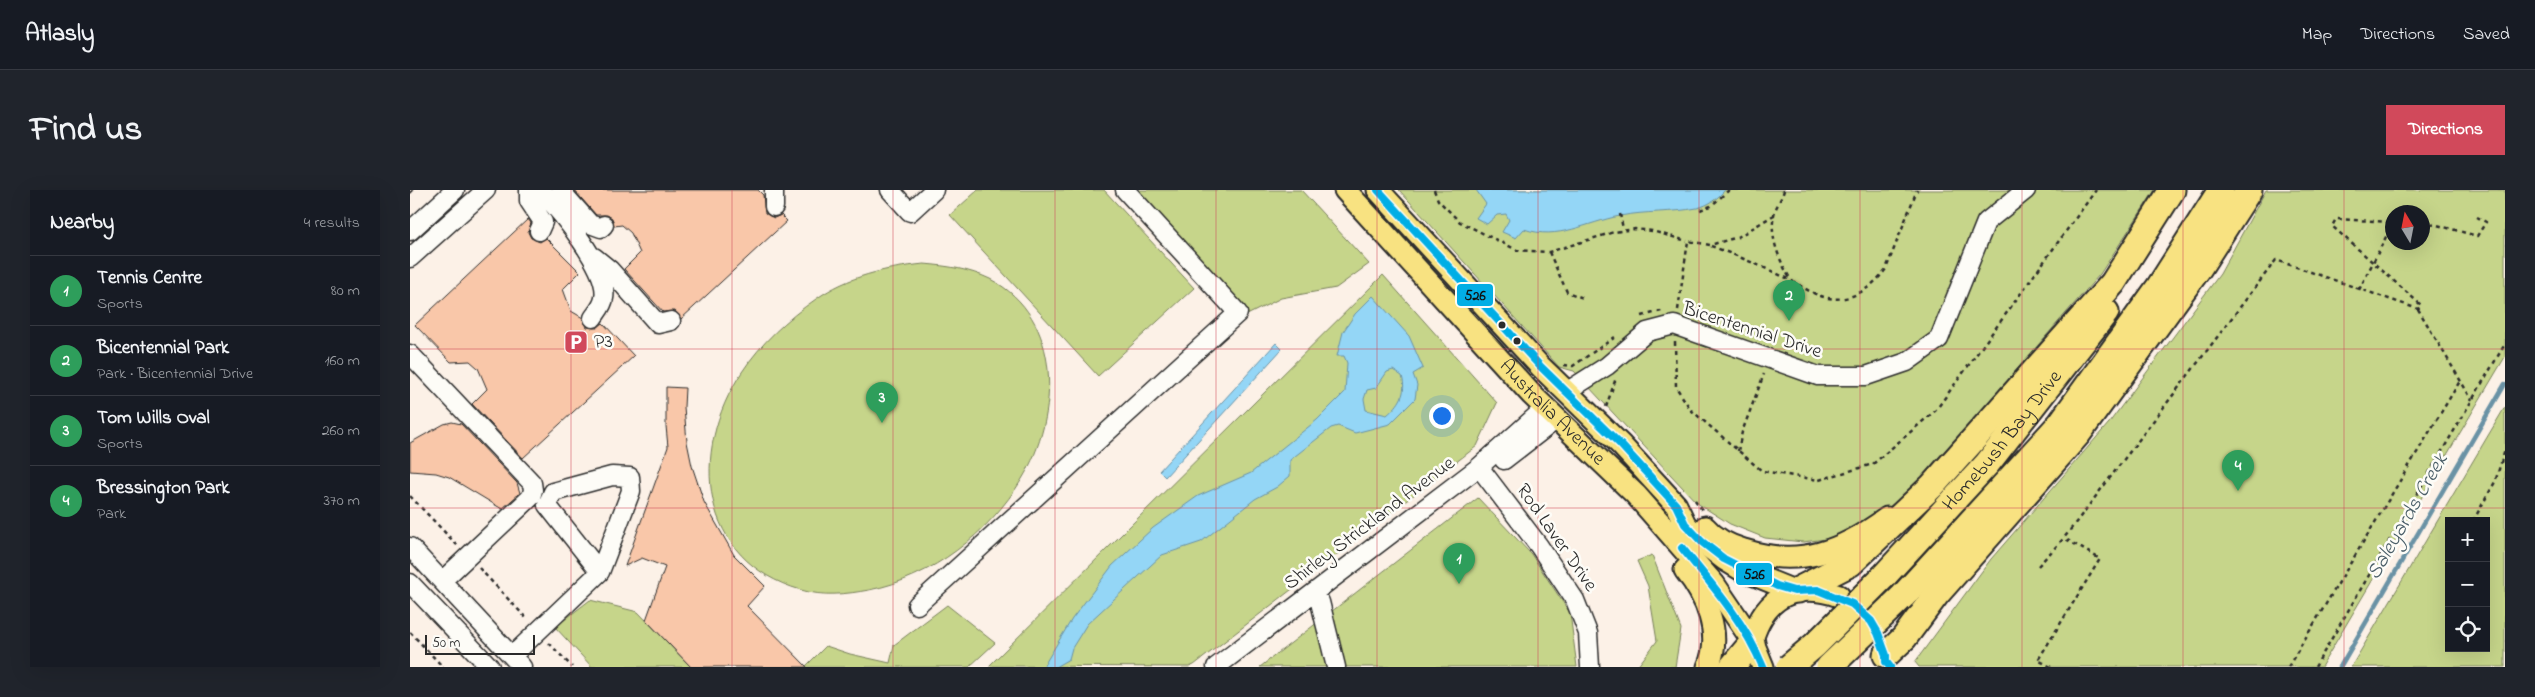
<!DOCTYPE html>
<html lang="en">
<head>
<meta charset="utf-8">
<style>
  :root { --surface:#171b24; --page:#20242c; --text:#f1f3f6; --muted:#9ea1a6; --line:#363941; --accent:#d1495b }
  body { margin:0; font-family:"Indie Flower",sans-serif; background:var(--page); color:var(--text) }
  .controls { position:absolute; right:15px; bottom:15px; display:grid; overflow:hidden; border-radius:0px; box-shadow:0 5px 20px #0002 }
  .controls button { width:45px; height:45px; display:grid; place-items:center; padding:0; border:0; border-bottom:1px solid var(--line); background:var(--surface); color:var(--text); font:25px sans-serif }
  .compass { position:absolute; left:1975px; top:15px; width:45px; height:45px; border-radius:50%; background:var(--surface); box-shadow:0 5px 20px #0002; rotate:350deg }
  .scale { position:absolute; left:15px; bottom:12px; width:110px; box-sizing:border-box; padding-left:5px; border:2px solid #2b2b2b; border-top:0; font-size:14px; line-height:18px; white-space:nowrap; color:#2b2b2b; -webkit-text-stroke:4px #fdfcf7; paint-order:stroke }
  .you { position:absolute; left:1031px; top:225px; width:18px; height:18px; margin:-12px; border:4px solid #fff; border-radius:50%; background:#1a73e8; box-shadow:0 0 0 8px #1a73e833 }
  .badge { display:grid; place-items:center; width:32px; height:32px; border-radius:50%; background:var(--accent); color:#fff; font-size:16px; font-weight:700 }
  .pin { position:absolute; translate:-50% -41px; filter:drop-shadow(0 1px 2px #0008) }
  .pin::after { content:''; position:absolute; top:26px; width:18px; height:15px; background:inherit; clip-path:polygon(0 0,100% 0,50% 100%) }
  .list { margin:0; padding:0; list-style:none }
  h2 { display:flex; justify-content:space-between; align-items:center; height:65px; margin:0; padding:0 20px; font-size:21px }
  h2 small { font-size:16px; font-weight:400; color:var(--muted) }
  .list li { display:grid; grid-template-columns:32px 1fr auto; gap:15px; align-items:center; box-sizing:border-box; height:70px; padding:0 20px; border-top:1px solid var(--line) }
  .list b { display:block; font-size:19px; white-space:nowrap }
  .list p { margin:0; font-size:16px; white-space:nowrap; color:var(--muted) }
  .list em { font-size:16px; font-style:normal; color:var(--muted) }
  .icon { flex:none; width:28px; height:28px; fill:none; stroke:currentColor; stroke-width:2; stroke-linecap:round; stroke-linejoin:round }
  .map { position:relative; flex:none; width:2095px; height:477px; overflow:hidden; border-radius:0px }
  header { display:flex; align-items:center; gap:30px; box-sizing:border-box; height:70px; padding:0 25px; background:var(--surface); border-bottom:1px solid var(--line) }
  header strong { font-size:24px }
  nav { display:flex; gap:28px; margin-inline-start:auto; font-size:18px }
  .intro { display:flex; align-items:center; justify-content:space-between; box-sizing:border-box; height:120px; padding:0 30px }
  h1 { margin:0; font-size:35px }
  .button { padding:12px 22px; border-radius:0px; background:var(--accent); color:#fff; font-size:18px; font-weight:700 }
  main { display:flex; gap:30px; padding:0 30px }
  aside { flex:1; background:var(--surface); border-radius:0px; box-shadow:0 5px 20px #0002 }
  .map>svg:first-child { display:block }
  .green { fill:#c6d58a; stroke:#78805a; fill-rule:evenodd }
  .water { fill:#94d6f6; stroke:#6a92a5; fill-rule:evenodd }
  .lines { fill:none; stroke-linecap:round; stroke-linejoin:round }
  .stream { stroke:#6a92a5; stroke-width:4.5 }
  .building { fill:#f9c7a9; stroke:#2b2b2b }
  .minor-casing { stroke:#2b2b2b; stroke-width:21 }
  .major-casing { stroke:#2b2b2b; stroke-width:25 }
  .highway-casing { stroke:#2b2b2b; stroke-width:29 }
  .path { stroke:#2b2b2b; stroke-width:2.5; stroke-dasharray:4 4; stroke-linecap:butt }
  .minor { stroke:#fdfcf7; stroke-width:18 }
  .major { stroke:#f8e281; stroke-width:21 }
  .highway { stroke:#f8e281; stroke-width:25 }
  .highway-bridge-casing { stroke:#2b2b2b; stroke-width:29; stroke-linecap:butt }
  .highway-bridge { stroke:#f8e281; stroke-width:25 }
  .bus-1-casing { stroke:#fdfcf7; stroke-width:11 }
  .bus-1 { stroke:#02aee5; stroke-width:8 }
  .grid { fill:none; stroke:#d1495b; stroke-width:1; stroke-opacity:0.55 }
  .bus-dot { fill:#2b2b2b; stroke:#fdfcf7; stroke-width:2 }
  .labels { text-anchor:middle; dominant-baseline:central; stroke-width:5; stroke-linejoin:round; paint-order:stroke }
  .street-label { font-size:20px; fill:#2b2b2b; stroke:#fdfcf7 }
  .poi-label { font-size:20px; fill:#2b2b2b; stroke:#fdfcf7; text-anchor:start }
  .water-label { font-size:21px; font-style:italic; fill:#4a5e68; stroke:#fdfcf7 }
  .line-badge { stroke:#fdfcf7; stroke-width:2 }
  .pale-badge-label { font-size:14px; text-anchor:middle; font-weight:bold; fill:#111 }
</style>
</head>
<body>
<header>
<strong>Atlasly</strong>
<nav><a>Map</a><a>Directions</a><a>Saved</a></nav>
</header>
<div class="intro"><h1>Find us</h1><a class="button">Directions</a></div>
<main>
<aside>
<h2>Nearby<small>4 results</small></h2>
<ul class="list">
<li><span class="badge" style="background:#2e9e5b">1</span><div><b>Tennis Centre</b><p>Sports</p></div><em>80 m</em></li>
<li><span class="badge" style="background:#2e9e5b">2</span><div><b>Bicentennial Park</b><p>Park · Bicentennial Drive</p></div><em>160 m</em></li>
<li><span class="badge" style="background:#2e9e5b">3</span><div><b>Tom Wills Oval</b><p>Sports</p></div><em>260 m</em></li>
<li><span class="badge" style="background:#2e9e5b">4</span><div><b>Bressington Park</b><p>Park</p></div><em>370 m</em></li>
</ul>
</aside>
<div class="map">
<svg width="2095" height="477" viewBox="0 0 2095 477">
  <rect width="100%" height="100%" fill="#fcf1e7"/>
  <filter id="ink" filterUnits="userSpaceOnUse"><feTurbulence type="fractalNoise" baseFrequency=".02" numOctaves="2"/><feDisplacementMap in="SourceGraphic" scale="10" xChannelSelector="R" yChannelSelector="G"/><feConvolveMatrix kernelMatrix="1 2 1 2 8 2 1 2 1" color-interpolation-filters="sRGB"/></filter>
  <g filter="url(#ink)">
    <path class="green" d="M568,0H694L784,98L688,186L540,25Z
      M725,0H891L959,74L926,98L871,108L837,125Z
      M989,0H1745L1690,84L1500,302L1456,333L1423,348L1393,352L1355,348L1320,334L1287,313L1164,181L1149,177Z
      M1856,0H2095V167L1911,477H1509L1505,472L1581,369L1699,233L1810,84ZM1982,22H2012V52H1982Z
      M514,74C538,76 559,79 580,89C654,127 650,227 612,289C579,343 522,388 459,400C437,404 413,407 391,400C289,371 278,262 332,182C351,153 377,129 406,109C438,86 476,78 514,74Z
      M973,85L1087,213L1067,256L784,475L779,477L579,476Z
      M2095,217V477H1941ZM2039,331H2076V458H2039Z
      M1068,308L1121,364L1160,423L1167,477H850Z
      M1242,365L1271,439L1265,477H1227L1247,451L1238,396L1227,371Z
      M180,410L228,422L281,477H182L145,437Z
      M537,415L585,453L559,477H395L416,456L440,464L480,473L484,455Z"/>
    <path class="water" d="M1066,0H1315C1307,9 1299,15 1287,18C1262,23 1235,21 1210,26C1177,32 1148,51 1114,39L1106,48L1092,42L1099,30L1096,24L1087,25L1077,34L1066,28L1076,14Z
      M963,106L999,146L1013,178L1003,184L1007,195L1005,209L980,234L945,243L928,236L921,238L880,270V286L867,297L845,309L791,352L752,365L677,434L662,458L659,469L645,477H633L662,429L702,376L743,338L788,306L841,283L907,230L935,202L937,173L934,166H927L933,142L945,124ZM983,180L992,186C997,203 990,214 977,225L956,220L954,209L957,200L966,198L977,182Z
      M866,153L872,159L755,287L749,281Z"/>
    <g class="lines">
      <path class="stream" d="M1930,477L2095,194"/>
    </g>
    <path class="building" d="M164,0H348L353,5L355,23L364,28L371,25L377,31L271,129L265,121L253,122L214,79L230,63L221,43L212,35L204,36L202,28L197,25H186Z
      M118,29L121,33L118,42L121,48L130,52L136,48L170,82L153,99L161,121L173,128L177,137L187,138L193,133L224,166L113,268L62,214L77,199L68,178L60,171L41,172L5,135Z
      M256,197L275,198L274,217L277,252L282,276L294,312L324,365L355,396L337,416L397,477H281L236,430L255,377L232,368L215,376L258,257L256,236Z
      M42,232L51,234L107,293L110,303L92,319L39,287L26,283L0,281V253L34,234Z"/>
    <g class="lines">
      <g class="minor-casing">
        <path id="minor" d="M119,0V11L133,32L129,41
          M130,0C149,20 200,80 194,108C193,116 187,122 183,128
          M150,0L180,34L191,38L194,35
          M480,0L500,22L524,0
          M364,17V0
          M0,41L45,0
          M184,67L200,80L248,134L261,131
          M0,68L76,0
          M0,164L122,293L123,300L121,307L33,390
          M1156,202L1197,176L1237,142L1264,135L1408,186H1456L1497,172L1529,149L1576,32L1616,0
          M1094,270L1147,229
          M1069,277L1129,356L1165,410L1178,443L1180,477
          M0,357L112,477
          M0,393L80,477
          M910,412L926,477
          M507,415L828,123L715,0
          M102,466L190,382L137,315L143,302L202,286L220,287L221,301L190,382
          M806,477L1069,277L1135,218"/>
      </g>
      <g class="major-casing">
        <g id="major">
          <path id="s1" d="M935,0L1122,205L1226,305L1304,394L1342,450"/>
          <path d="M968,0L1130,176L1211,255L1266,315L1275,334L1292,352L1314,369L1332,380L1384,401"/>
          <path d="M1295,337C1305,349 1320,356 1334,360C1390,378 1432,361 1477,328"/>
          <path d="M1275,380C1296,406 1313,444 1298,477"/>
          <path d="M1353,477L1342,450C1355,406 1386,391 1429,406"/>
        </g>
      </g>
      <g class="highway-casing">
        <g id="highway">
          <path id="s2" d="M1474,386L1577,274L1696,122"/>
          <path d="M1388,400L1441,373L1522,296L1703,93L1762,0"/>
          <path d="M1493,406L1650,234L1749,97L1811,0"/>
          <path d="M1476,465L1494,448L1526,405L1668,244L1789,78L1839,0"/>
          <path d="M1322,477L1342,453"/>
        </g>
      </g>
      <path class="path" d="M1024,0L1028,10L1050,32L1107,60L1139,62L1204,42L1225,39L1242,41L1277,51
        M1374,0C1372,9 1365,17 1364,25C1359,47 1370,72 1381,90
        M0,3L3,0
        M1290,20L1301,16L1319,0
        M1210,24L1213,39
        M2012,34L2027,35L2067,46L2076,32L2067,27
        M1301,56C1325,65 1349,75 1372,86C1386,92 1399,103 1414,107C1439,114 1461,99 1476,79L1507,0
        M1139,62L1157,102L1173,108
        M1949,100L1982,35
        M2008,119L2062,210
        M1268,120L1278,51L1300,55L1328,47L1364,25
        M1232,126L1255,120
        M1265,152L1266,197L1281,220L1352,281L1409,290L1463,274L1526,220L1686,0
        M1154,175L1163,176L1208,145
        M1196,217L1206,188
        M1328,261L1332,242L1354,184
        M0,306L48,356
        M1285,310L1292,320
        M2063,331L2085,292L2095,260
        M1628,376L1654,348L1866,70L2008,119L2011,115L1922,36L1926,29L1982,32
        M69,378L118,430
        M0,442L33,477
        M139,453L162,477
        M1641,477L1628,470L1690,369L1654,348
        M1878,477L2050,191
        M1905,477L2095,154"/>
      <use href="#minor" class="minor"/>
      <use href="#major" class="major"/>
      <use href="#highway" class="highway"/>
      <g class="highway-bridge-casing">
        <path id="highway-bridge" d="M1379,477L1405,455L1474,386
          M1419,477L1493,406"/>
      </g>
      <use href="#highway-bridge" class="highway-bridge"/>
      <g class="bus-1-casing">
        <path id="bus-1" d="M968,0L1130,176L1211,255L1266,315L1275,334L1292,352L1314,369L1367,396L1384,401L1408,400L1442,414L1461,431L1468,443L1476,465V472L1480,477
          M1272,358C1303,396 1334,431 1353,477"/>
      </g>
      <use href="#bus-1" class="bus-1"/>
    </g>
  </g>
  <path class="grid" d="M161,0V477M322,0V477M483,0V477M645,0V477M806,0V477M967,0V477M1128,0V477M1289,0V477M1450,0V477M1612,0V477M1773,0V477M1934,0V477M0,159H2095M0,318H2095"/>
  <defs>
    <g id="parking-square" transform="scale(1.25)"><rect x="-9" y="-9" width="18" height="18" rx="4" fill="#d1495b" stroke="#fdfcf7"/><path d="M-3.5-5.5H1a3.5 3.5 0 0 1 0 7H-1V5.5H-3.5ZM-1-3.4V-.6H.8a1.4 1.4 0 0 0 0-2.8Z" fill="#fff"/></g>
  </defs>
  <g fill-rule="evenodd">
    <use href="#parking-square" x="166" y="152"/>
  </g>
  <g class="bus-dot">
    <circle cx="1092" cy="135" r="4.5"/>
    <circle cx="1107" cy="151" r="4.5"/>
  </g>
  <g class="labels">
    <g class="street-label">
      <text transform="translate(1342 141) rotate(18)">Bicentennial Drive</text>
      <text stroke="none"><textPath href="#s1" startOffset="304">Australia Avenue</textPath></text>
      <text stroke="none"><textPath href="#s2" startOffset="180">Homebush Bay Drive</textPath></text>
      <text transform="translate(960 334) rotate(-37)">Shirley Strickland Avenue</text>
      <text transform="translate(1146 348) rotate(55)">Rod Laver Drive</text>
    </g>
    <g class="poi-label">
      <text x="184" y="152">P3</text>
    </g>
    <g class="water-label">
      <text transform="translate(1998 327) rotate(-60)">Saleyards Creek</text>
    </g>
  </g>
  <g class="line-badge">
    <rect x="1046" y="93" width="38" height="24" rx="5" fill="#02aee5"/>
    <rect x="1325" y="372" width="38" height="24" rx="5" fill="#02aee5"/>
  </g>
  <g class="pale-badge-label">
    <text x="1065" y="110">526</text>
    <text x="1344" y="389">526</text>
  </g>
</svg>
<div class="controls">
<button>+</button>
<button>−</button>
<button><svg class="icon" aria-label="locate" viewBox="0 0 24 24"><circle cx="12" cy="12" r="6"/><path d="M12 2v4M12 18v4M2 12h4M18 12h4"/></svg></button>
</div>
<svg class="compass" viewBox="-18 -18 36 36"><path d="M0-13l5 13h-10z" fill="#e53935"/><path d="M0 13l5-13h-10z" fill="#9ea1a6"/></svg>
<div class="scale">50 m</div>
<div class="you"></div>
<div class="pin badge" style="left:1049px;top:394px;background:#2e9e5b">1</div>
<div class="pin badge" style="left:1379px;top:131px;background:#2e9e5b">2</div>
<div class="pin badge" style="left:472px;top:233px;background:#2e9e5b">3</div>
<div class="pin badge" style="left:1828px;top:301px;background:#2e9e5b">4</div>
</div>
</main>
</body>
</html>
